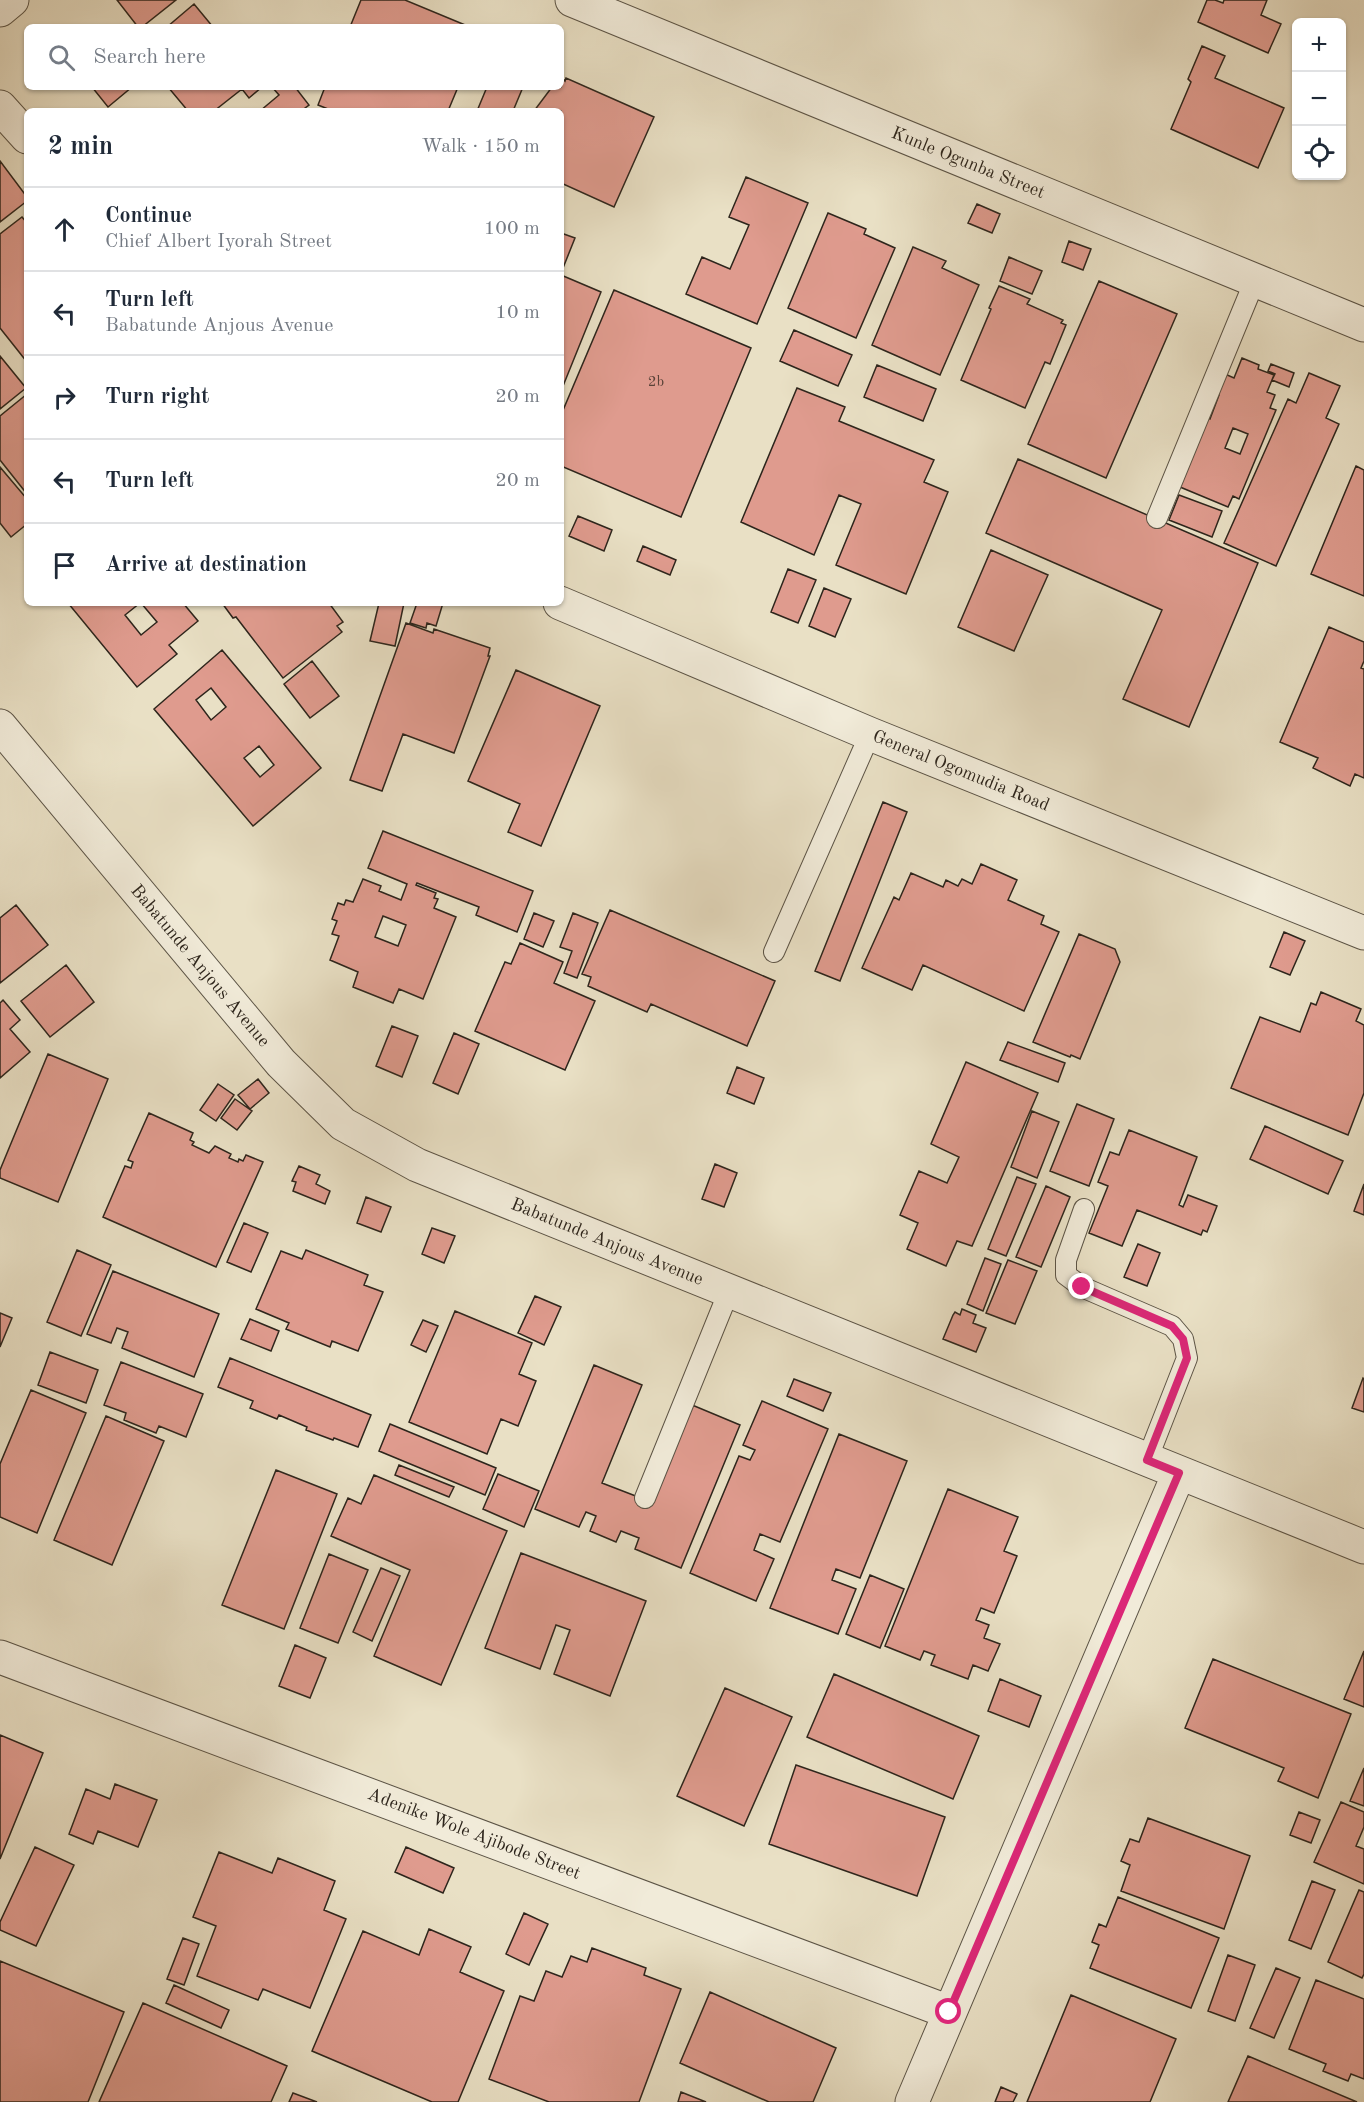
<!DOCTYPE html>
<html lang="en">
<head>
<meta charset="utf-8">
<style>
  :root { --surface:#fff; --page:#f2f2f3; --text:#1f2937; --muted:#747a83; --line:#e0e1e3 }
  body { margin:0; font-family:"Old Standard TT",serif; background:var(--page); color:var(--text) }
  .controls { position:absolute; right:18px; top:18px; display:grid; overflow:hidden; border-radius:9px; box-shadow:0 2px 4px #0004 }
  .controls button { width:54px; height:54px; display:grid; place-items:center; padding:0; border:0; border-bottom:2px solid var(--line); background:var(--surface); color:var(--text); font:30px sans-serif }
  .stop { position:absolute; width:18px; height:18px; margin:-14px; border:4px solid #db2777; border-radius:50%; background:#fff }
  .stop.end { background:#db2777; border-color:#fff; box-shadow:0 2px 6px #0008 }
  .list { margin:0; padding:0; list-style:none }
  h2 { display:flex; justify-content:space-between; align-items:center; height:78px; margin:0; padding:0 24px; font-size:26px }
  h2 small { font-size:20px; font-weight:400; color:var(--muted) }
  .list li { display:grid; grid-template-columns:39px 1fr auto; gap:18px; align-items:center; box-sizing:border-box; height:84px; padding:0 24px; border-top:2px solid var(--line) }
  .list b { display:block; font-size:22px; white-space:nowrap }
  .list p { margin:0; font-size:20px; white-space:nowrap; color:var(--muted) }
  .list em { font-size:20px; font-style:normal; color:var(--muted) }
  .icon { flex:none; width:33px; height:33px; fill:none; stroke:currentColor; stroke-width:2; stroke-linecap:round; stroke-linejoin:round }
  .map { position:relative; flex:none; width:1364px; height:2102px; overflow:hidden }
  .search { position:absolute; background:var(--surface); box-shadow:0 2px 4px #0004; left:24px; top:24px; width:540px; height:66px; display:flex; align-items:center; gap:15px; box-sizing:border-box; padding:0 21px; border-radius:9px; color:var(--muted); font-size:22px }
  .panel { position:absolute; background:var(--surface); box-shadow:0 2px 4px #0004; left:24px; top:108px; width:540px; height:498px; border-radius:9px }
  .map>svg:first-child { display:block }
  .building { fill:#df9b8e; stroke:#2d251c; stroke-width:1.5; fill-rule:evenodd }
  .lines { fill:none; stroke-linecap:round; stroke-linejoin:round }
  .service-casing { stroke:#5c5446; stroke-width:22 }
  .minor-casing { stroke:#5c5446; stroke-width:35 }
  .service { stroke:#f1ebd9; stroke-width:20 }
  .minor { stroke:#f1ebd9; stroke-width:33 }
  .route { stroke:#db2777; stroke-width:8 }
  .labels { text-anchor:middle; dominant-baseline:central; stroke-width:4.5; stroke-linejoin:round; paint-order:stroke }
  .number-label { font-size:15px; fill:#5a4238 }
  .street-label { font-size:18px; fill:#2d251c; stroke:#f1ebd9 }
</style>
</head>
<body>
<div class="map">
<svg width="1364" height="2102" viewBox="0 0 1364 2102">
  <rect width="100%" height="100%" fill="#e9e0c5"/>
  <filter id="stains"><feTurbulence type="fractalNoise" baseFrequency=".00333" numOctaves="4"/><feColorMatrix values="0 0 0 0 .2 0 0 0 0 .09 0 0 0 0 .02 0 0 0 .5 -.17"/></filter>
  <radialGradient id="worn" r=".72"><stop offset=".6" stop-color="#630" stop-opacity="0"/><stop offset="1" stop-color="#630" stop-opacity=".3"/></radialGradient>
  <path class="building" d="M117,0H176L142,27H138Z
    M361,0H405L470,27H350Z
    M1207,0H1215L1223,3L1224,0H1267L1261,15L1281,24L1268,53L1198,22Z
    M194,4L213,27H167Z
    M1202,46L1225,56L1215,78L1284,108L1258,168L1171,129L1191,82L1188,79Z
    M561,77L565,81L566,78L654,117L614,207L561,183V111H534L552,87H561Z
    M92,87H132L108,107Z
    M168,87H262L249,98L242,89L214,111H188Z
    M272,87H295L309,105L301,111H260L279,95Z
    M325,87H458L448,111H333L318,105Z
    M487,87H523L513,111H477Z
    M0,161L27,197V201L0,222Z
    M746,177L808,203L757,324L686,294L702,257L730,269L749,225L729,217Z
    M977,204L1000,214L992,233L968,223Z
    M828,213L866,229L864,234L895,248L856,338L788,308Z
    M22,217L27,223V362L0,328V234Z
    M561,233L575,238L561,273Z
    M1069,241L1091,249L1083,270L1062,262Z
    M913,247L946,261L942,268L979,285L940,375L872,345Z
    M1009,257L1042,271L1032,294L1000,281Z
    M561,275L601,292L561,391Z
    M1099,281L1177,314L1106,478L1028,444Z
    M999,286L1030,299L1027,304L1063,320L1061,323L1066,325L1050,364L1045,362L1025,408L961,380L991,309L989,308Z
    M614,290L751,348L681,517L561,466V415Z
    M794,330L852,355L838,386L780,361Z
    M0,356L26,388L0,409Z
    M1242,358L1259,365L1258,369L1274,375L1267,392L1275,395L1270,408L1276,410L1239,499L1233,496L1228,507L1180,487L1204,416L1210,419L1219,395L1216,394L1225,374L1234,378ZM1233,428L1248,434L1240,454L1225,448Z
    M1271,364L1294,373L1289,387L1272,380L1275,374L1268,371Z
    M877,365L936,389L923,421L864,397Z
    M1309,373L1340,386L1326,418L1339,424L1276,566L1224,543L1288,399L1296,403Z
    M797,388L845,407L839,421L934,460L924,482L948,492L906,594L836,565L861,504L839,495L814,555L741,522Z
    M27,394V494L0,460V416Z
    M1018,459L1258,563L1189,727L1123,699L1162,610L986,533Z
    M1356,466L1364,470V596L1311,574Z
    M0,467L27,499V524L11,537L0,523Z
    M1179,495L1222,511L1212,537L1169,520Z
    M578,516L612,530L604,551L569,536Z
    M643,546L676,560L670,575L637,561Z
    M991,550L1048,575L1014,651L958,627Z
    M788,569L816,580L798,623L771,612Z
    M824,588L851,599L835,637L809,626Z
    M68,603H140L125,615L141,635L157,622L141,603H183L198,621L169,645L177,654L137,687Z
    M222,603H329L343,622L337,626L342,632L283,678L236,617L233,618Z
    M379,603H404L395,646L370,641Z
    M417,603H443L436,626L427,623L426,628L410,623Z
    M406,623L433,633L434,629L490,648L488,656H490L454,753L403,734L382,791L350,780Z
    M1329,627L1364,642V661L1361,668L1364,669V778L1355,774L1350,786L1313,768L1318,758L1280,742Z
    M222,650L321,768L253,826L154,709ZM211,688L226,707L211,720L196,700ZM259,746L274,765L260,777L244,758Z
    M312,661L339,696L310,718L284,684Z
    M516,670L600,706L541,846L508,832L520,804L468,781Z
    M883,802L907,812L840,981L815,971Z
    M383,831L533,891L517,932L476,915L479,907L417,883L416,885L436,893L434,898L438,899L434,908L456,917L423,999L399,989L393,1003L353,987L358,972L330,960L339,936L332,934L337,921L332,919L338,903L344,905L346,900L353,902L363,879L381,886L379,891L401,900L407,884L368,868ZM383,916L406,925L398,946L375,937Z
    M981,864L1017,880L1008,900L1044,916L1041,924L1059,932L1024,1011L923,965L912,990L862,968L894,897L899,900L911,873L943,887L946,880L958,886L962,879L972,884Z
    M16,905L48,945L0,983V918Z
    M610,910L775,981L747,1046L651,1004L647,1012L588,986L591,977L582,974Z
    M534,913L554,921L543,947L524,939Z
    M573,913L598,923L577,978L564,973L572,951L560,947Z
    M1284,932L1305,941L1290,975L1270,967Z
    M1079,934L1115,949L1120,962L1080,1059L1071,1055L1070,1057L1033,1042Z
    M520,943L563,962L554,983L595,1001L565,1070L475,1031L505,962L511,964Z
    M66,965L94,1002L50,1037L21,1001Z
    M1321,992L1361,1009L1356,1021L1364,1025V1093L1348,1135L1231,1088L1260,1017L1300,1032L1311,1003L1316,1005Z
    M3,1000L20,1020L10,1029L30,1052L0,1078V1003Z
    M392,1026L418,1036L402,1077L376,1066Z
    M454,1033L479,1044L458,1094L433,1083Z
    M1008,1042L1065,1063L1058,1082L1000,1060Z
    M48,1054L108,1079L58,1202L0,1178V1170Z
    M966,1062L1038,1093L972,1246L957,1241L946,1266L907,1249L918,1223L900,1215L919,1171L947,1183L959,1157L931,1144Z
    M737,1067L764,1078L754,1104L727,1093Z
    M258,1079L269,1093L250,1109L238,1095Z
    M218,1084L234,1095L216,1121L200,1110Z
    M235,1099L252,1111L237,1130L221,1118Z
    M1077,1104L1114,1119L1089,1186L1050,1171Z
    M1032,1111L1059,1122L1037,1178L1011,1167Z
    M149,1113L193,1133L190,1140L194,1142L192,1145L209,1153L215,1146L231,1154L229,1158L238,1162L239,1159L243,1161L246,1155L263,1162L216,1267L103,1217L125,1166L131,1168L133,1162L128,1160Z
    M1265,1126L1343,1161L1328,1194L1250,1159Z
    M1129,1130L1197,1157L1179,1205L1183,1207L1188,1195L1217,1206L1207,1232L1203,1230L1201,1235L1137,1210L1122,1246L1089,1233L1108,1186L1098,1182L1110,1152L1119,1155Z
    M715,1164L737,1173L724,1207L702,1199Z
    M299,1166L320,1175L316,1184L330,1191L325,1204L293,1191L296,1182L292,1181Z
    M1017,1177L1036,1184L1006,1256L988,1249Z
    M1364,1184V1215L1354,1211Z
    M1046,1186L1070,1197L1041,1267L1016,1257Z
    M366,1197L391,1207L381,1232L357,1223Z
    M244,1223L268,1233L251,1272L227,1262Z
    M432,1228L455,1236L444,1263L422,1254Z
    M1138,1244L1160,1253L1147,1286L1124,1277Z
    M77,1250L111,1265L81,1336L47,1322Z
    M306,1250L368,1275L364,1285L383,1292L358,1351L332,1341L330,1347L286,1329L289,1323L256,1309L281,1251L302,1259Z
    M985,1258L1001,1264L983,1311L967,1304Z
    M1008,1260L1037,1271L1015,1324L986,1313Z
    M113,1271L219,1314L194,1377L122,1348L128,1332L117,1328L111,1343L87,1334Z
    M535,1296L561,1307L544,1345L518,1333Z
    M962,1309L976,1315L973,1323L986,1328L976,1352L943,1339L953,1315L955,1312L960,1315Z
    M455,1311L532,1343L519,1374L536,1381L518,1426L501,1419L487,1454L409,1422Z
    M0,1313L12,1318L0,1347Z
    M250,1319L279,1331L271,1351L241,1339Z
    M423,1320L438,1326L426,1352L411,1345Z
    M50,1352L98,1370L86,1403L38,1385Z
    M230,1358L371,1415L358,1447L334,1438L333,1440L306,1430L307,1427L279,1415L277,1419L250,1408L253,1401L218,1387Z
    M121,1362L203,1394L186,1437L159,1426L156,1433L124,1420L126,1413L104,1405Z
    M594,1365L642,1385L602,1483L646,1500L685,1402L740,1425L681,1568L635,1549L639,1538L621,1531L616,1542L590,1531L596,1516L586,1512L579,1527L535,1509Z
    M1363,1378L1364,1379V1412L1352,1408Z
    M794,1379L831,1393L823,1411L787,1396Z
    M31,1390L86,1413L37,1533L0,1517V1464Z
    M762,1401L828,1429L780,1542L760,1534L754,1550L774,1559L756,1601L690,1573L739,1456L750,1460L755,1450L743,1445Z
    M106,1416L164,1441L112,1565L54,1540Z
    M390,1424L496,1468L485,1495L379,1451Z
    M839,1434L907,1461L860,1578L836,1569L832,1580L856,1589L838,1634L770,1608Z
    M399,1465L454,1487L449,1497L395,1475Z
    M276,1470L337,1494L284,1629L222,1605Z
    M498,1474L539,1491L524,1527L483,1509Z
    M374,1475L507,1531L441,1685L374,1656L410,1570L331,1536L348,1498L361,1504Z
    M948,1489L1018,1517L1004,1551L1017,1556L994,1613L981,1608L976,1620L989,1625L984,1638L1000,1644L988,1671L973,1665L968,1679L931,1665L935,1655L924,1651L920,1660L885,1646Z
    M521,1553L646,1601L610,1696L554,1674L570,1630L556,1625L540,1669L485,1648Z
    M329,1554L368,1570L338,1643L300,1628Z
    M381,1568L400,1576L372,1641L353,1632Z
    M870,1575L904,1589L880,1648L846,1634Z
    M295,1645L326,1658L310,1698L279,1686Z
    M1364,1651V1707L1344,1699Z
    M1213,1659L1351,1714L1318,1798L1278,1781L1284,1768L1185,1728Z
    M834,1674L979,1736L953,1799L807,1737Z
    M1000,1679L1041,1696L1029,1727L988,1711Z
    M725,1688L792,1717L744,1826L677,1796Z
    M0,1735L43,1753L0,1859Z
    M796,1765L945,1817L917,1896L769,1844Z
    M1364,1768V1806L1350,1801Z
    M115,1784L157,1800L138,1847L98,1831L93,1844L69,1834L86,1789L110,1799Z
    M1341,1802L1364,1812V1827L1356,1846L1364,1849V1884L1314,1862Z
    M1299,1812L1320,1820L1311,1843L1290,1835Z
    M1148,1818L1250,1856L1224,1929L1121,1891L1130,1865L1121,1861L1130,1839L1139,1842Z
    M35,1847L74,1865L36,1946L0,1930V1922Z
    M406,1847L454,1868L443,1893L395,1872Z
    M219,1852L272,1873L278,1858L335,1881L324,1910L346,1919L310,2008L263,1989L258,2000L197,1976L216,1926L193,1917Z
    M1312,1881L1335,1890L1311,1949L1289,1940Z
    M1359,1890L1364,1892V1974L1362,1978L1328,1962Z
    M1118,1897L1219,1938L1191,2008L1090,1968L1099,1945L1092,1942L1099,1924L1106,1927Z
    M524,1913L548,1924L529,1965L506,1954Z
    M429,1929L471,1947L460,1972L504,1991L458,2102H432L312,2051L363,1931L419,1955Z
    M183,1938L199,1944L184,1985L167,1979Z
    M592,1948L646,1968L644,1975L681,1989L639,2102H549L489,2079L520,1996L534,2001L546,1971L562,1977L571,1956L587,1962Z
    M1228,1955L1255,1965L1235,2021L1208,2011Z
    M0,1961L124,2012L88,2102H0Z
    M1276,1968L1300,1978L1274,2038L1250,2028Z
    M1316,1980L1364,1999V2079L1351,2074L1348,2081L1323,2071L1326,2064L1289,2049Z
    M174,1985L229,2010L221,2028L166,2003Z
    M710,1992L836,2048L813,2102H769L680,2063Z
    M1071,1995L1176,2039L1150,2102H1027Z
    M143,2003L287,2066L271,2102H99Z
    M1248,2056L1357,2102H1228Z
    M1001,2087L1017,2094L1013,2102H995Z
    M681,2092L706,2102H678Z
    M293,2093L317,2102H289Z"/>
  <g class="lines">
    <g class="service-casing">
      <path id="service" d="M1157,518L1255,280
        M774,952L870,734
        M1084,1209L1066,1260V1275L1082,1287L1172,1326L1183,1339L1187,1358L1147,1460
        M645,1498L729,1291"/>
    </g>
    <g class="minor-casing">
      <path id="minor" d="M572,0L1364,325
        M0,10L12,0
        M0,107L27,137
        M560,603L870,734L1364,933
        M0,726L281,1063L343,1124L417,1165L1364,1547
        M0,1657L949,2012
        M912,2102L1179,1473"/>
    </g>
    <use href="#service" class="service"/>
    <use href="#minor" class="minor"/>
  </g>
  <g class="lines">
    <path class="route" d="M949,2012L1179,1473L1147,1460L1187,1358L1183,1339L1172,1326L1082,1287"/>
  </g>
  <g class="labels">
    <g class="number-label">
      <text x="656" y="382">2b</text>
    </g>
    <g class="street-label">
      <text transform="translate(968 163) rotate(22)">Kunle Ogunba Street</text>
      <text transform="translate(961 771) rotate(22)">General Ogomudia Road</text>
      <text transform="translate(200 966) rotate(50)">Babatunde Anjous Avenue</text>
      <text transform="translate(607 1242) rotate(22)">Babatunde Anjous Avenue</text>
      <text transform="translate(474 1834) rotate(21)">Adenike Wole Ajibode Street</text>
    </g>
  </g>
  <rect width="100%" height="100%" filter="url(#stains)"/>
  <rect width="100%" height="100%" fill="url(#worn)"/>
</svg>
<div class="controls">
<button>+</button>
<button>−</button>
<button><svg class="icon" aria-label="locate" viewBox="0 0 24 24"><circle cx="12" cy="12" r="6"/><path d="M12 2v4M12 18v4M2 12h4M18 12h4"/></svg></button>
</div>
<div class="stop" style="left:949px;top:2012px"></div>
<div class="stop end" style="left:1082px;top:1287px"></div>
<div class="search"><svg class="icon" aria-label="search" viewBox="0 0 24 24"><circle cx="10" cy="10" r="6"/><path d="M15 15l6 6"/></svg>Search here</div>
<section class="panel">
<h2>2 min<small>Walk · 150 m</small></h2>
<ul class="list">
<li><svg class="icon" aria-label="ahead" viewBox="0 0 24 24"><path d="M12 20V5M6 11l6-6 6 6"/></svg><div><b>Continue</b><p>Chief Albert Iyorah Street</p></div><em>100 m</em></li>
<li><svg class="icon" aria-label="left" viewBox="0 0 24 24"><path d="M17 20v-9H6M10 6l-5 5 5 5"/></svg><div><b>Turn left</b><p>Babatunde Anjous Avenue</p></div><em>10 m</em></li>
<li><svg class="icon" aria-label="right" viewBox="0 0 24 24"><path d="M7 20v-9h11M14 6l5 5-5 5"/></svg><div><b>Turn right</b></div><em>20 m</em></li>
<li><svg class="icon" aria-label="left" viewBox="0 0 24 24"><path d="M17 20v-9H6M10 6l-5 5 5 5"/></svg><div><b>Turn left</b></div><em>20 m</em></li>
<li><svg class="icon" aria-label="arrive" viewBox="0 0 24 24"><path d="M6 21V4h12l-3 4 3 4H6"/></svg><div><b>Arrive at destination</b></div></li>
</ul>
</section>
</div>
</body>
</html>
